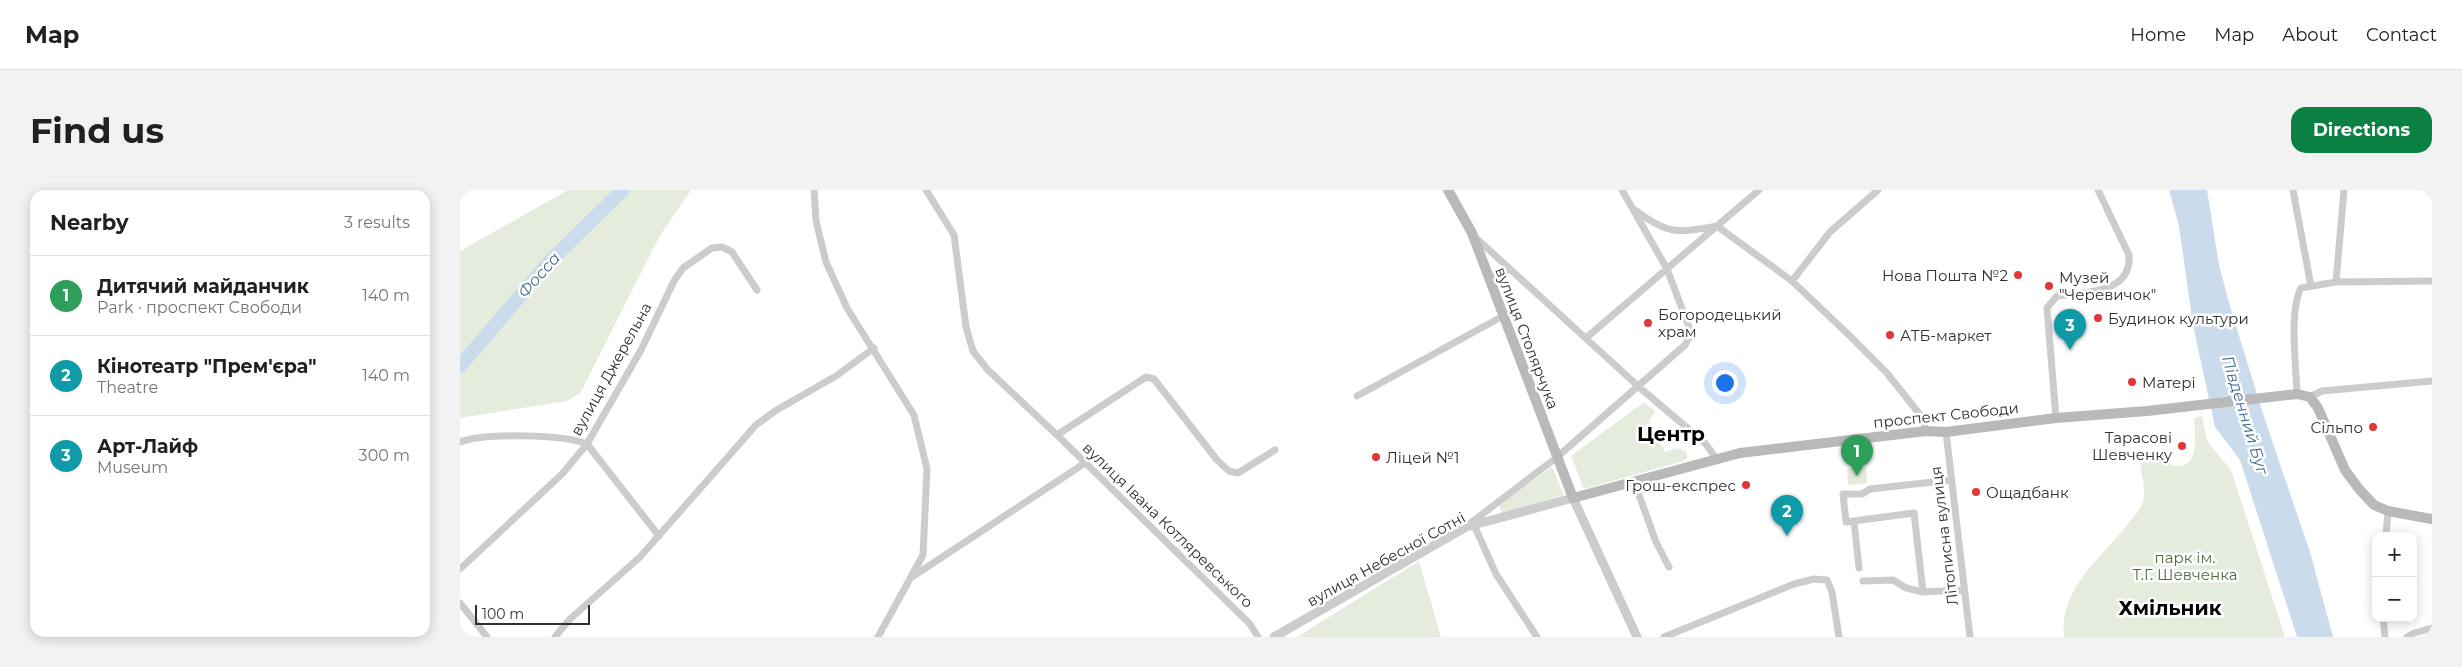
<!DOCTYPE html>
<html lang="en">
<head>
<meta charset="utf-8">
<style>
  :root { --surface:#fff; --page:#f2f2f2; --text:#202124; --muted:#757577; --line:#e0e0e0; --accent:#0b8043 }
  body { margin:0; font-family:Montserrat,sans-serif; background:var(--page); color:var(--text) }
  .controls { position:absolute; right:15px; bottom:15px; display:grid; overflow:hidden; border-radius:10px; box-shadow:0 2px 12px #0003 }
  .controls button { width:45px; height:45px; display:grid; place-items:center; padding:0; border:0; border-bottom:1px solid var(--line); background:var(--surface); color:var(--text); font:25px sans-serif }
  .scale { position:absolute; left:15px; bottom:12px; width:115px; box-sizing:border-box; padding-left:5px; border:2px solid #2f2f2f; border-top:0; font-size:14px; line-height:18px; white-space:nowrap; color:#2f2f2f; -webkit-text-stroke:4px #fff; paint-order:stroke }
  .you { position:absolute; left:1264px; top:192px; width:18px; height:18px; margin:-12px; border:4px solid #fff; border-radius:50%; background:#1a73e8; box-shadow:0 0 0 8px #1a73e833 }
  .badge { display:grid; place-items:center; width:32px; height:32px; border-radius:50%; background:var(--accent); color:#fff; font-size:16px; font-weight:700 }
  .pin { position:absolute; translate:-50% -41px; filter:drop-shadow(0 1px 2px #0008) }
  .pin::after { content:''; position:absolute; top:26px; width:18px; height:15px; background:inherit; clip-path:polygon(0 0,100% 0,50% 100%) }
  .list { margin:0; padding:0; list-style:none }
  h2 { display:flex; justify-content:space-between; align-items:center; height:65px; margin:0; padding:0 20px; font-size:21px }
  h2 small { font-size:16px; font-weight:400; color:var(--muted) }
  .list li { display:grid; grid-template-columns:32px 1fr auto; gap:15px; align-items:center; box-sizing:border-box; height:80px; padding:0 20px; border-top:1px solid var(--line) }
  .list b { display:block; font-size:19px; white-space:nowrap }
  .list p { margin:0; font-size:16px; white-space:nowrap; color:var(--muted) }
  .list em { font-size:16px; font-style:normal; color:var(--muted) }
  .map { position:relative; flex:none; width:1972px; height:447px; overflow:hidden; border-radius:15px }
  header { display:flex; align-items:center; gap:30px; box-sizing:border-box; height:70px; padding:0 25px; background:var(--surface); border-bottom:1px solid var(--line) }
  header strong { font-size:24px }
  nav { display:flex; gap:28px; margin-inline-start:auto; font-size:18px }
  .intro { display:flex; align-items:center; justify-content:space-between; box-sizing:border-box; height:120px; padding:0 30px }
  h1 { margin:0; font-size:35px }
  .button { padding:12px 22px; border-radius:15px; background:var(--accent); color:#fff; font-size:18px; font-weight:700 }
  main { display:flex; gap:30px; padding:0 30px }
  aside { flex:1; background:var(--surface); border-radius:15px; box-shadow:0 2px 12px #0003 }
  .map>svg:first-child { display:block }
  .green { fill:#e5ecde }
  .water { fill:#cadcec }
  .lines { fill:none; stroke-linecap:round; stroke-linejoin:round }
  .river { stroke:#cadcec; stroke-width:14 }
  .minor { stroke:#ccc; stroke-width:7 }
  .tertiary { stroke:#ccc; stroke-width:9 }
  .secondary { stroke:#b9b9b9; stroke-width:10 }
  .poi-dot { fill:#e23637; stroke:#fff; stroke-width:2 }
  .labels { text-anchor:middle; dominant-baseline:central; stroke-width:5; stroke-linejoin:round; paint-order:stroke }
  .poi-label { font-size:15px; fill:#2f2f2f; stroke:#fff; text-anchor:start }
  .street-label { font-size:15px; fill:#2f2f2f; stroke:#fff }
  .park-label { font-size:15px; fill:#4f6b3d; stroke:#fff }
  .water-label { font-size:16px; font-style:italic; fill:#3e6b91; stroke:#fff }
  .district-label { font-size:20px; font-weight:bold; fill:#000; stroke:#fff }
</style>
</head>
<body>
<header>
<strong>Map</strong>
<nav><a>Home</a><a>Map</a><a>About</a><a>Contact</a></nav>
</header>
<div class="intro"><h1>Find us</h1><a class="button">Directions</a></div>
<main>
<aside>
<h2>Nearby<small>3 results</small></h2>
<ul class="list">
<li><span class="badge" style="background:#2e9e5b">1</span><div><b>Дитячий майданчик</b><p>Park · проспект Свободи</p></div><em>140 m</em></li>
<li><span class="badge" style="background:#0f9aa8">2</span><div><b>Кінотеатр &quot;Прем'єра&quot;</b><p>Theatre</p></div><em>140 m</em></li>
<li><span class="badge" style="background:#0f9aa8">3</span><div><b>Арт-Лайф</b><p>Museum</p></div><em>300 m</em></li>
</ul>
</aside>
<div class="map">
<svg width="1972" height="447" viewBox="0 0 1972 447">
  <rect width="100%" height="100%" fill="#fff"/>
  <path class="green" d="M108,0H231L199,47L121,202L107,211L0,228V61Z
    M1184,212L1195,221L1189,231L1205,262L1217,258L1226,261L1227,268L1223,271L1124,299L1111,266Z
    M1742,226L1747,251L1769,278L1773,286L1825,447H1604C1598,400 1642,367 1668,334C1672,328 1679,322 1682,315C1687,303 1681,282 1680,270L1698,264C1703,270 1709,276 1718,276C1741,275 1734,243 1734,228Z
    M1092,277L1104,305L1042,323L1039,315Z
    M1406,277L1407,293L1388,295L1387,279Z
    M959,371L981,447H837Z"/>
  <path class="water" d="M1709,0H1747L1759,75L1772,123L1805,230L1850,362L1873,447H1837L1780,270L1755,237L1733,135L1719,36Z"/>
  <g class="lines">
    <path class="river" d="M0,176L90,71L163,0"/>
    <path class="minor" d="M354,0L356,31L366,72L387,118L454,225L467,279L463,365L418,447
      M466,0L494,45L506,137L513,161L527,179L597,245
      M1833,0L1851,96
      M1175,20C1208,45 1218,43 1257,36L1332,91L1391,147L1426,182L1462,227L1466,241
      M1015,47L1179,197L1245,253L1256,268
      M1332,91L1370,42L1418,0
      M1030,92C1035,84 1039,81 1049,80
      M1876,92L1884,0
      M1126,148L1299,0
      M1837,204C1836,176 1829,121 1841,98L1876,92L1972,91
      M897,206L1043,126
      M1850,207L1862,201L1972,191
      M1596,228L1587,118L1597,106C1624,102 1672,104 1669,65L1638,0
      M1486,242L1510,447
      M0,252C25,243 103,244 127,254L199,346
      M1174,291L1196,352L1209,377
      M1394,331L1399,378
      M1008,335L1096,268L1225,155L1230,146L1229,137L1207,79L1162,0
      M1014,335L1036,384L1077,447
      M1926,346L1928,321
      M0,379L102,284L127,254L181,160L214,91L223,78L252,58L262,57L272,62L297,100
      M452,387L625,273
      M1403,391L1433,390L1446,398L1463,402L1504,400
      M1463,402L1454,323L1386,332L1383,304H1402L1410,299L1491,290
      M0,413L27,447
      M1923,428L1925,447
      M95,447L110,429L180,367L296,235L315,221L376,186L414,158
      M798,447L790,434L597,245L686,187L694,189L757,270L769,281L778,283L815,260
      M1204,447L1334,394L1354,389L1367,390L1372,402L1379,447
      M1947,447L1954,443L1972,438"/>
    <path class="tertiary" d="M814,447L1006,337L1113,308L1177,447"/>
    <path class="secondary" d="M988,0L1012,43L1113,308L1280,263L1466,241L1486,242L1596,228L1687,221L1837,204L1850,207L1858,218L1885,280L1899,299L1914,315L1928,321L1972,329"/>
  </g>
  <g class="poi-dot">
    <circle cx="1558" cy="85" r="5"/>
    <circle cx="1589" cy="96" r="5"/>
    <circle cx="1638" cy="128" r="5"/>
    <circle cx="1188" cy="133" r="5"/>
    <circle cx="1430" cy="145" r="5"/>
    <circle cx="1672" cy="192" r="5"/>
    <circle cx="1913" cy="237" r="5"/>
    <circle cx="1722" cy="256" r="5"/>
    <circle cx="916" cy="267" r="5"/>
    <circle cx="1286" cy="295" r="5"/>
    <circle cx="1516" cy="302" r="5"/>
  </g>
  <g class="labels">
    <g class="poi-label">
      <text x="1548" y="85" text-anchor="end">Нова Пошта №2</text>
      <text x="1599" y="87">Музей<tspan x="1599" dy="17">"Черевичок"</tspan></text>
      <text x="1198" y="124">Богородецький<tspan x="1198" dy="17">храм</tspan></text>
      <text x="1648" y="128">Будинок культури</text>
      <text x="1440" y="145">АТБ-маркет</text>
      <text x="1682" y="192">Матері</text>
      <text x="1903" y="237" text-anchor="end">Сільпо</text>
      <text x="1712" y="247" text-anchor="end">Тарасові<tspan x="1712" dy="17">Шевченку</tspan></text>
      <text x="926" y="267">Ліцей №1</text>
      <text x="1276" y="295" text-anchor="end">Грош-експрес</text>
      <text x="1526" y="302">Ощадбанк</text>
    </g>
    <g class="street-label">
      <text transform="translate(1067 148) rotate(69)">вулиця Столярчука</text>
      <text transform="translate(151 179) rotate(-61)">вулиця Джерельна</text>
      <text transform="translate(1486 225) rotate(-6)">проспект Свободи</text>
      <text transform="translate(708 335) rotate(44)">вулиця Івана Котляревського</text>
      <text transform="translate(1484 346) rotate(-97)">Літописна вулиця</text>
      <text transform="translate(926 369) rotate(-29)">вулиця Небесної Сотні</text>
    </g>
    <g class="park-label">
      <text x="1725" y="367">парк ім.<tspan x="1725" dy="17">Т.Г. Шевченка</tspan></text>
    </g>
    <g class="water-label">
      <text transform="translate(79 85) rotate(-48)">Фосса</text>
      <text transform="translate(1785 225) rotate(73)">Південний Буг</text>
    </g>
    <g class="district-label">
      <text x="1211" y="244">Центр</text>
      <text x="1710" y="418">Хмільник</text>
    </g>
  </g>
</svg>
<div class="controls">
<button>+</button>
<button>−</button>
</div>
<div class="scale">100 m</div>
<div class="you"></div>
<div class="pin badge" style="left:1397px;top:286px;background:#2e9e5b">1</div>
<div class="pin badge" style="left:1327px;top:346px;background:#0f9aa8">2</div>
<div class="pin badge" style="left:1610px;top:160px;background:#0f9aa8">3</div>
</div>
</main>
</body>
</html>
